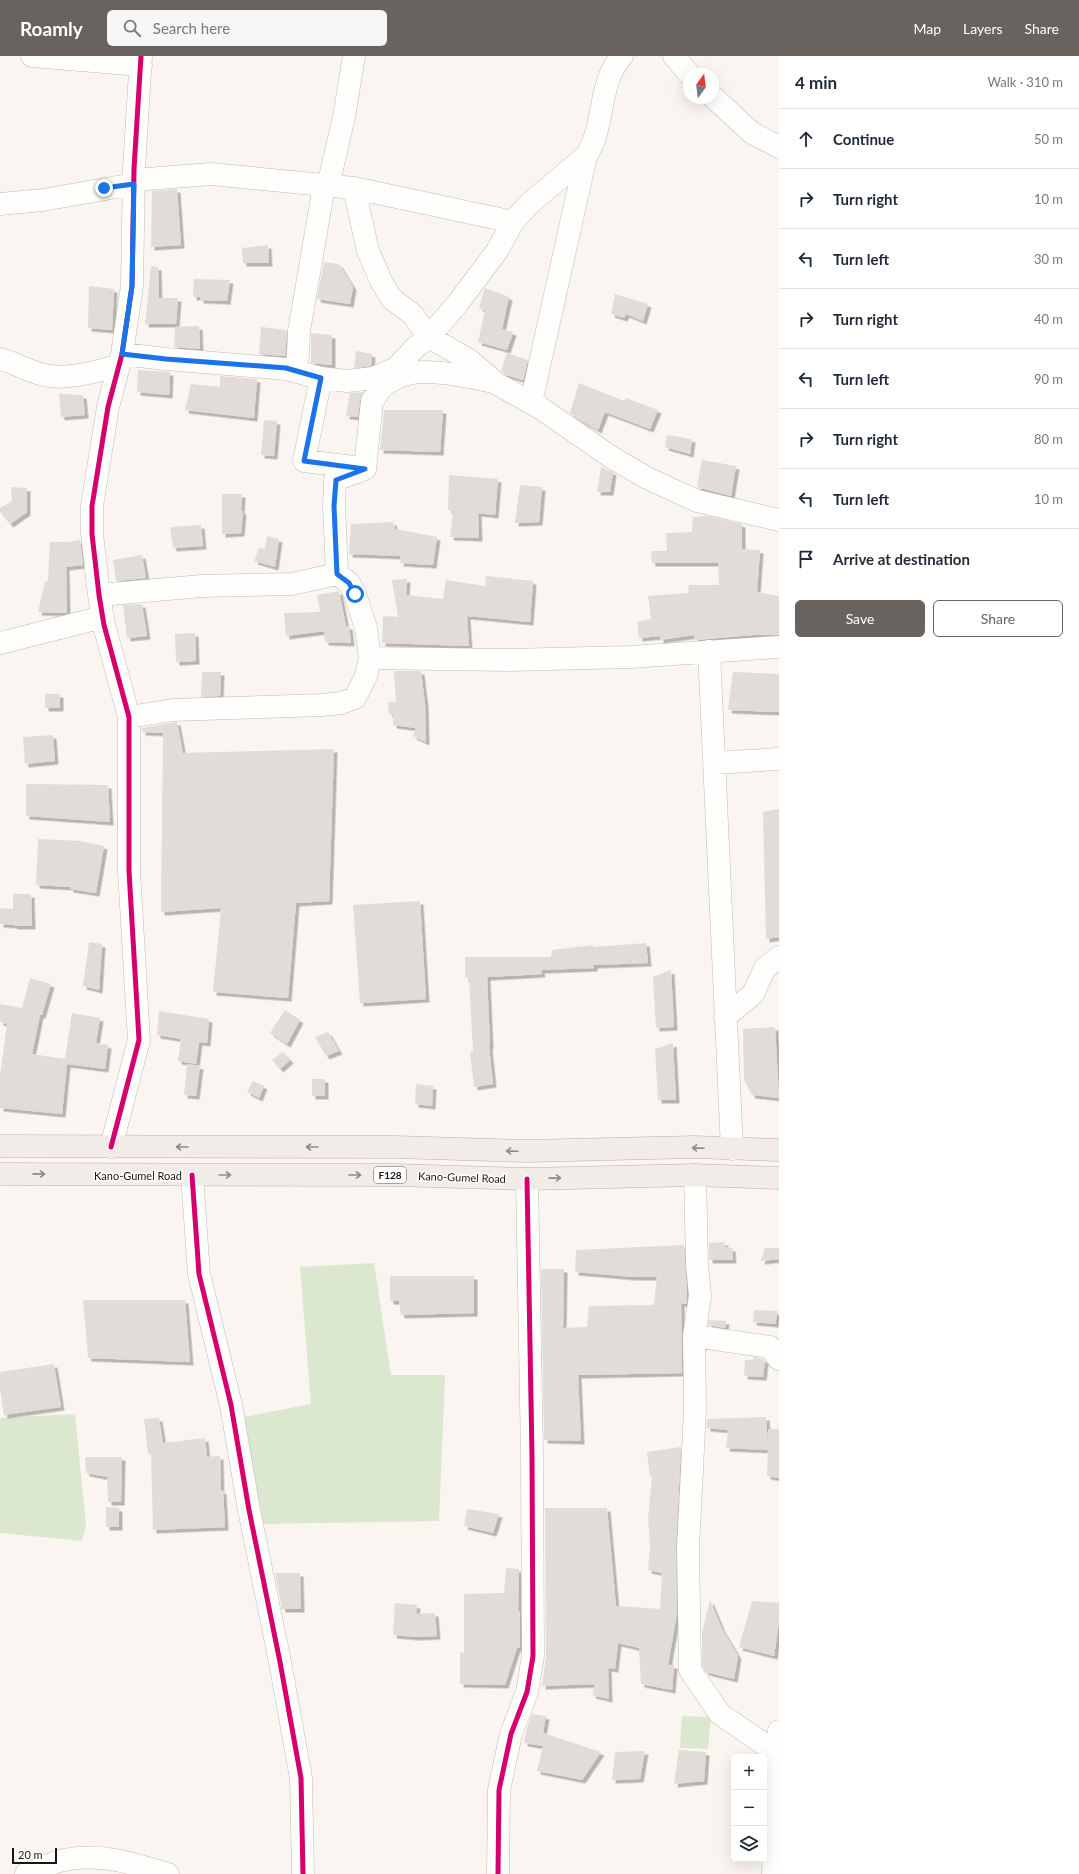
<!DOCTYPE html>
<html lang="en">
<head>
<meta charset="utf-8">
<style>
  :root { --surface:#fff; --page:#f6f6f7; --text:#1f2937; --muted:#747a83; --line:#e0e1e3; --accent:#68635e }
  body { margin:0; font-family:Lato,sans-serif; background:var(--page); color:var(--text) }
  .controls { position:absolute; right:12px; bottom:12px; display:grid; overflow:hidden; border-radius:6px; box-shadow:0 4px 16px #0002 }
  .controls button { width:36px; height:36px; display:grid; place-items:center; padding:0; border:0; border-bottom:1px solid var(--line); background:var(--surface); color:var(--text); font:20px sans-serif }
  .compass { position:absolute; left:683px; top:12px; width:36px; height:36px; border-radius:50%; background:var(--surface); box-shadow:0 4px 16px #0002; rotate:14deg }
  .scale { position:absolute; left:12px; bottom:10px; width:45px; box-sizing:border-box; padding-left:4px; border:2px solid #191510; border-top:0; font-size:11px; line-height:14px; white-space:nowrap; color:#191510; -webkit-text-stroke:3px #fff; paint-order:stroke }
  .stop { position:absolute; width:12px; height:12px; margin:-9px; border:3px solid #1a73e8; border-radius:50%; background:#fff }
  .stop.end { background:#1a73e8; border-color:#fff; box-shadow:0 1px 4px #0008 }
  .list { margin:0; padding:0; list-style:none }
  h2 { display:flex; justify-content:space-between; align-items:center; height:52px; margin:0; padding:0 16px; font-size:17px }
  h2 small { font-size:13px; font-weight:400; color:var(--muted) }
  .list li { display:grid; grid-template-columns:26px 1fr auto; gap:12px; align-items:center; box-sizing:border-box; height:60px; padding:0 16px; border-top:1px solid var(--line) }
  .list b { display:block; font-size:15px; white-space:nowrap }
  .list em { font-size:13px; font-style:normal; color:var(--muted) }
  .actions { display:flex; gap:8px; padding:12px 16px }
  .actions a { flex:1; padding:9px 0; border:1px solid var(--accent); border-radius:6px; text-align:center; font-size:14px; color:var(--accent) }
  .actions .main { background:var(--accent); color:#fff }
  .icon { flex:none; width:22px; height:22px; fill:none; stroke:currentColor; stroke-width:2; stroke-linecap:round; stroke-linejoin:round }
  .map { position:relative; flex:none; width:779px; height:1818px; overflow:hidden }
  header { display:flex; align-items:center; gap:24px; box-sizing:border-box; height:56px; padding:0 20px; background:var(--accent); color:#fff }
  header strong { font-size:19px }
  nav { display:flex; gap:22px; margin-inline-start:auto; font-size:14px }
  .search { width:280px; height:36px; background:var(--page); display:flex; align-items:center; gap:10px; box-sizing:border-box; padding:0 14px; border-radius:6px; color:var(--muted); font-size:15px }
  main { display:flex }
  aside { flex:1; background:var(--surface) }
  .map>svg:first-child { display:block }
  .green { fill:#dbe7ce }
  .building { fill:#e1dcd7; filter:url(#shadow) }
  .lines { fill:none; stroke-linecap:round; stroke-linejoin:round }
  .minor-casing { stroke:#c0bbb6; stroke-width:23 }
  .major-casing { stroke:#bcafa5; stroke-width:23 }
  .minor { stroke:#fefefd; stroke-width:22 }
  .major { stroke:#f2ece8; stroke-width:22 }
  .cycleway-casing { stroke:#fff; stroke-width:8 }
  .cycleway { stroke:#d6006c; stroke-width:5 }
  .oneway { stroke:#908b87 }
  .route { stroke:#1a73e8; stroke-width:5 }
  .labels { text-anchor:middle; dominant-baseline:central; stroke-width:3; stroke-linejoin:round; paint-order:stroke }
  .shield { fill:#fff; stroke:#5e5b58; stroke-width:1 }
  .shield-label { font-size:10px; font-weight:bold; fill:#191510 }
  .street-label { font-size:11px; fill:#191510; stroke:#fff }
</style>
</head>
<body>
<header>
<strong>Roamly</strong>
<div class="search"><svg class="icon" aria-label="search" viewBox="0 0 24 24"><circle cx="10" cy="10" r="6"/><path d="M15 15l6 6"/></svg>Search here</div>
<nav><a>Map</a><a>Layers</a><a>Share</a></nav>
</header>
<main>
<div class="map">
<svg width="779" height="1818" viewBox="0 0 779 1818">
  <defs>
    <filter id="shadow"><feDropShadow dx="3.5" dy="3.5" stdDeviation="0" flood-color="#0004"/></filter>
  </defs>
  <rect width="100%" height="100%" fill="#faf5f0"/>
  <path class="green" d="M374,1207L391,1319H445L439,1465L262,1468L244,1361L311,1348L300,1211Z
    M75,1358L86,1470L82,1485L0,1477V1362Z
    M682,1660L711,1661L708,1693L680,1692Z"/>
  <path class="building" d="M177,133L181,189L151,191L152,135Z
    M268,189L269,207H243L242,192Z
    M324,206L339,208L353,231L350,248L317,243Z
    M151,210L158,211L159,242H178L176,268H145Z
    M194,223L230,224L227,245L200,244V241H193Z
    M89,230L114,233L112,274L88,272Z
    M485,232L509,241L502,273L513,276L507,294L478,286L485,254L479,252Z
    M615,238L648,248L643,265L626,258L624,262L611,258Z
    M199,270L200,293L174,291L175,271Z
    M261,271L287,274L285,300L259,298Z
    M311,277L332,279V309L311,307Z
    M356,295L372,298L371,310L354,312Z
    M507,297L528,304L523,324L506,319L501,315Z
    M138,314L170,316L169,339L137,336Z
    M220,320L257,323L254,362L185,354L191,328L220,331Z
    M579,327L624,345L626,342L658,354L650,373L605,356L598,374L580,364L570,357Z
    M363,336L360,344L358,361L346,360L350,337Z
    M59,338L83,339L85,359L61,361Z
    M384,354H443L440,396L380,394Z
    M264,364L277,365L274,400L261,399Z
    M667,379L692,383L690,398L665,391Z
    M702,404L736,410L731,440L697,431Z
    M601,411L613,416L610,436H597Z
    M449,419L498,423L495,459L478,457L479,481L478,482L450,481L453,455L448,454Z
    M520,429L542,431L539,466L515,467Z
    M11,431L27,432V456L10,468L0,456V452L12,445Z
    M222,438H242L241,455H243L241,477L222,478Z
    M708,460L742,468V493L760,494L757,536L779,540V579H753L695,584L694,579L660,584V580L639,582L637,566L651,563L648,540L688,537L689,529H719L718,507H652L651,495H667L666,477L692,476L693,461Z
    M393,466L395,473L437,481L433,509L400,507L401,500L349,498L351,468Z
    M201,469L203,490L173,492L170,471Z
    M267,480L279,483L275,511L254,505L259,492L265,493Z
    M80,484L83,509L66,511L67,557L38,556L45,525H48L50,486H67Z
    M142,499L146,522L116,525L113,504Z
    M486,520L533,525L530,566L467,560L469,590L382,587L383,560L398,561L392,524L407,523L406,539L443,543L446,524L485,530Z
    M339,535L346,570H349L351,587L325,586L324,575L286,580L284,557L320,556L317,539Z
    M142,548L147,580L127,582L123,549Z
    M195,577L196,605L176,606L175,578Z
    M394,615H421L425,648L426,686L413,680L416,672L393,669V659L389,658L388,646H396Z
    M202,616H221L220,640L201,641Z
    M733,616L779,618V656L728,654Z
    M45,638H60V652H45Z
    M177,666L183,697L334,693L329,845L296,847L288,942L213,936L221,852L161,856L163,677L142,676V672Z
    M53,679L55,705L25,708L23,681Z
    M26,728L108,729L110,766L26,760Z
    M779,753V881L766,883L763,756Z
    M38,783L80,785L104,790L96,837L70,833V831L36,829Z
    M13,838H31L32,870H14V869L0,868V852L13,853Z
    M420,845L426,943L360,947L353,849Z
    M89,886L102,888L99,934L83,930Z
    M646,887L648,907L594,909V912L541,914L542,918L487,921L490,989L489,990L493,1028L474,1031L470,996L473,995L469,921L465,922V901H551L552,894L593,889V891Z
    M671,914L674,971L656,972L653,921Z
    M30,922L51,928L42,959H40L32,998L65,1003L72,957L100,962L96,987L108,989L105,1013L67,1008L62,1058L0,1052V1019L7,968L0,966V948L22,952Z
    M285,954L300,964L287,988L270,977Z
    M159,955L209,963L207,987L199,986L196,1008L178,1005L181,983L157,979Z
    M775,971L779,1042L752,1039L744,1024L743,973Z
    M328,976L339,995L326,1000L315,981Z
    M673,987L676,1044H658L655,993Z
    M283,996L290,1004L280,1013L272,1004Z
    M187,1008L200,1010L196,1040L184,1039Z
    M312,1023H325V1040H312Z
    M253,1025L264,1030L259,1042L247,1036Z
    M416,1028L433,1030L432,1050L415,1048Z
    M725,1186L724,1191L732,1192L733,1204H709V1187Z
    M684,1189L687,1238L686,1248L681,1247L682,1317L578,1319L581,1385L544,1384L541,1213H564L563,1272L587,1271L589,1250L654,1249L657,1221H633L575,1216L576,1194Z
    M765,1192H779V1203L761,1205Z
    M390,1220H474V1257L401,1259L399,1245H390Z
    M83,1244H185L190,1306L88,1302Z
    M754,1254L778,1255L775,1268L753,1266Z
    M709,1264L726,1265L725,1272L708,1269Z
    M754,1301L763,1303L765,1305L763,1321L744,1320L745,1304H753Z
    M54,1308L61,1351L4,1359L0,1333V1316Z
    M766,1361L768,1390V1373H779V1422L767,1420L768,1394L726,1392L728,1374L707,1372V1363Z
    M159,1362L163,1387L205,1382L207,1401L220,1400L221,1435L223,1434L225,1471L153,1474L151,1398H148L144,1363Z
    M681,1391L676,1491L677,1557L668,1609H674L672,1634L641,1628L639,1592L618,1587L615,1613L608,1612L609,1643L592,1639L595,1628L542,1630L546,1600L545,1452H607L616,1550L660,1553L662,1517L648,1514L650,1491L648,1462L652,1420L650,1421L647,1396Z
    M85,1401H122L121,1446H108L107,1421L86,1417Z
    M106,1451L119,1452V1471H106Z
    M467,1453L499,1458L493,1477L464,1470Z
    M506,1512L519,1513L518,1556L520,1555V1592H517L505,1629L460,1628V1596L464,1597V1538L504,1537Z
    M275,1517H300L301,1553H282Z
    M710,1544L722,1573L738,1600L734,1623L706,1616L702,1610V1576Z
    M752,1545L779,1547V1566L774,1600L739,1591Z
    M395,1547L417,1549L416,1558L435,1557L437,1580L417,1581L393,1579Z
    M532,1658L546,1660L543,1677L601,1696L582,1724L537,1715L543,1690L524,1687L527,1672Z
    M679,1694L706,1696L704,1725L674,1728Z
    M645,1695L640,1723L612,1724L615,1696Z"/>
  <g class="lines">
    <g class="minor-casing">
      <path id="minor" d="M32,0L141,9
        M674,0L689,18
        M713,41L752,77L779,91
        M134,124L211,118L354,132L513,166
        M328,130L344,61L354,0
        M354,132L368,195L382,227L392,243L412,258L429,281L469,304L497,328L542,353L611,401L647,422L697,445L779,464
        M0,148L43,144L134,128
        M122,298L166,303L286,313L321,322L347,325L373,322L395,313
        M0,303C17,307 32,318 50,320C72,323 97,315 118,310
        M297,316L299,275L324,130
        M321,322L304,405L362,412
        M385,328C392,325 400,319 407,318C430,312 470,321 493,326
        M531,347L586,100
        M337,518L334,450L335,424L365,413L372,345L395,313L416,291L429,281L458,247L497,195L513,166L528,149L586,100C606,70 597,28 622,0
        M99,539L202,530L292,528L337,518L349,527L355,538L366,572L370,602L366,620L355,642L341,647L322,649L173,654L129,661
        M0,587L103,561
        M709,595L732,1093
        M370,602L508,604L630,601L779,591
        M715,707L779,703
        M725,961L753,938L765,912L779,901
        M111,1091L139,984L129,815V661L104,569L99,539L92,478V450L108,351L122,298L132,230L134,113L141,0
        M192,1119L199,1218L231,1349L249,1454L280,1606L301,1722L303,1818
        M695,1119L697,1208L700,1240L694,1280L695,1354L688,1492L690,1614L720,1658L777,1697
        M694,1280L770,1291L779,1303
        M26,1818C39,1814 52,1806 64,1804C99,1796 135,1808 168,1818
        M498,1818L499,1734L511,1678L527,1636L533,1600L532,1399L527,1123
        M773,1818L777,1697L779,1675"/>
    </g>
    <g class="major-casing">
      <path id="major" d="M0,1090L396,1091L527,1095L695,1091L779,1094
        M0,1118L396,1119L527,1123L695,1119L779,1122"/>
    </g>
    <use href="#minor" class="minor"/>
    <use href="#major" class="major"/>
    <g class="cycleway-casing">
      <path id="cycleway" d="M111,1091L139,984L129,815V661L104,569L99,539L92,478V450L108,351L122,298L132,230L134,113L141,0
        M192,1119L199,1218L231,1349L249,1454L280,1606L301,1722L303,1818
        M498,1818L499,1734L511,1678L527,1636L533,1600L532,1399L527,1123"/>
    </g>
    <use href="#cycleway" class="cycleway"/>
  </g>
  <defs><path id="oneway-shaft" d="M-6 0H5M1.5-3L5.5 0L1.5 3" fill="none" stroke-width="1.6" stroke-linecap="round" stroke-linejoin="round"/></defs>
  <g class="oneway">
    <use href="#oneway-shaft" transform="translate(182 1091) rotate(180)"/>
    <use href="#oneway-shaft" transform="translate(312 1091) rotate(-180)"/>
    <use href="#oneway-shaft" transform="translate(698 1092) rotate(-178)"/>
    <use href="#oneway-shaft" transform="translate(512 1095) rotate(-178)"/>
    <use href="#oneway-shaft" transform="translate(39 1118) rotate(1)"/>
    <use href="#oneway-shaft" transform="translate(225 1119)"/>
    <use href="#oneway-shaft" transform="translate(355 1119)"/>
    <use href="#oneway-shaft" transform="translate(555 1122) rotate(-1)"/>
  </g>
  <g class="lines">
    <path class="route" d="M104,132L134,128L132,230L122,298L166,303L286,312L321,322L304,405L365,413L336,424L334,450L337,518L349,527L355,538"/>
  </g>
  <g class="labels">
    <rect class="shield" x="374" y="1111" width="32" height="16" rx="3"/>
    <g class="shield-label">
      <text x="390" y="1119">F128</text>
    </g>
    <g class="street-label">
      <text x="138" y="1119">Kano-Gumel Road</text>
      <text transform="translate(462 1121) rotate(2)">Kano-Gumel Road</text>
    </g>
  </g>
</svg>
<div class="controls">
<button>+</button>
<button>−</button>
<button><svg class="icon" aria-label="layers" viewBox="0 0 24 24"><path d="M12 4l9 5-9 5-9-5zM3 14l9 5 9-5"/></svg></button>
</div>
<svg class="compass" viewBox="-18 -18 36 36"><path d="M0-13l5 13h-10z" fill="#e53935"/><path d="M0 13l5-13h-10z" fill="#747a83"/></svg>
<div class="scale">20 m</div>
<div class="stop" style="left:355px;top:538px"></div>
<div class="stop end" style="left:104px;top:132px"></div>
</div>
<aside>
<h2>4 min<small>Walk · 310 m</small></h2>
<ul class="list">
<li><svg class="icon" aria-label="ahead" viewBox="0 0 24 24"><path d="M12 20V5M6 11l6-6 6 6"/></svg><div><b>Continue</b></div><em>50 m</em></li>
<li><svg class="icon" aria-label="right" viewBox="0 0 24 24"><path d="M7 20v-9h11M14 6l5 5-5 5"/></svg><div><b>Turn right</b></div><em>10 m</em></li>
<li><svg class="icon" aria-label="left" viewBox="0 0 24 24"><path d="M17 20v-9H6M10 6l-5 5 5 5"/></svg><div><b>Turn left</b></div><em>30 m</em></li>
<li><svg class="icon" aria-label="right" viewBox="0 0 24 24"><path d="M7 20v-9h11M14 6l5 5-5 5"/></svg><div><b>Turn right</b></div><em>40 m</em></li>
<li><svg class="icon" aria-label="left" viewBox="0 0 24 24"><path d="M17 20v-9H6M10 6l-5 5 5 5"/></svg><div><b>Turn left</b></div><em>90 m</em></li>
<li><svg class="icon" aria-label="right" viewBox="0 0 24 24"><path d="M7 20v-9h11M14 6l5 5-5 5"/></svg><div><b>Turn right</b></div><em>80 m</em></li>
<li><svg class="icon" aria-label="left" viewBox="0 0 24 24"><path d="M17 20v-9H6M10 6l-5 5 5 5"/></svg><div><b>Turn left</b></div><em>10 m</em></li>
<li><svg class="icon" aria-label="arrive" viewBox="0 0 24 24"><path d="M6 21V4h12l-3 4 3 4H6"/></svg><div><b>Arrive at destination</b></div></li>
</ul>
<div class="actions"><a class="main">Save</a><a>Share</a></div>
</aside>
</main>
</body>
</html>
